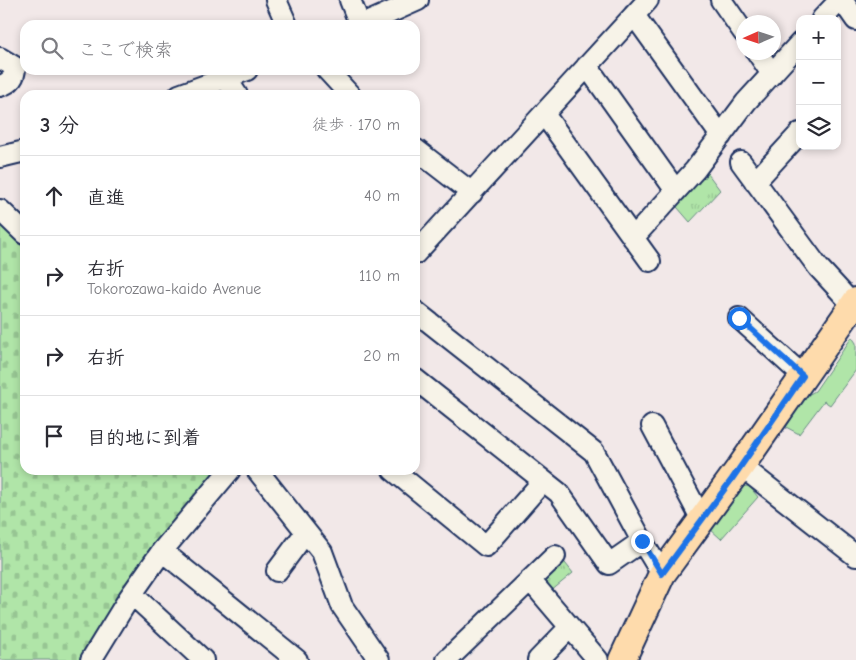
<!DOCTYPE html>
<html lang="ja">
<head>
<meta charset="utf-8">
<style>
  :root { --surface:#fff; --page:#f7f7f7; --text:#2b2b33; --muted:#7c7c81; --line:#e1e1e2 }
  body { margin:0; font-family:"Comic Neue","Klee One",sans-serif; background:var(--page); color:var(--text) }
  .controls { position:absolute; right:15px; top:15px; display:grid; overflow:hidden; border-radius:10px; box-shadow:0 2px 8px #0003 }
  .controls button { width:45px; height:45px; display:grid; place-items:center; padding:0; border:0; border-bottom:1px solid var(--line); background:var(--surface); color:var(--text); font:25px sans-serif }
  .compass { position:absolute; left:736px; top:15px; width:45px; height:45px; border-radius:50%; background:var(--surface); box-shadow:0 2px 8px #0003; rotate:267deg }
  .stop { position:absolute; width:15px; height:15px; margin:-11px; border:4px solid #1a73e8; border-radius:50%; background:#fff }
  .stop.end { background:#1a73e8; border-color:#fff; box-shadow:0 1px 5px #0008 }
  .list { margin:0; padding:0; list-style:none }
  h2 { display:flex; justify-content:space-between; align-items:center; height:65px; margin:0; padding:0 20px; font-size:21px }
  h2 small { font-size:16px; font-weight:400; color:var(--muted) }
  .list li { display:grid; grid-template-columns:32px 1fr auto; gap:15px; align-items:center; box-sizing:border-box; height:80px; padding:0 20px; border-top:1px solid var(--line) }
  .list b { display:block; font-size:19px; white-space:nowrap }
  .list p { margin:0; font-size:16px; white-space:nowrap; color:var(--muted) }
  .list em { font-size:16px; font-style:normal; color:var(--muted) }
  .icon { flex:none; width:28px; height:28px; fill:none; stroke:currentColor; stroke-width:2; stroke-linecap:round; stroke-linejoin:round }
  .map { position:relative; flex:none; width:856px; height:660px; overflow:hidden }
  .search { position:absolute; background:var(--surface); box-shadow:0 2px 8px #0003; left:20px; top:20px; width:400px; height:55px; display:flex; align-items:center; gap:12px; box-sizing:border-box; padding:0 18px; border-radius:15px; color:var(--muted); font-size:19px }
  .panel { position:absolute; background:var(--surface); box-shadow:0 2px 8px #0003; left:20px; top:90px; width:400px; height:385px; border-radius:15px }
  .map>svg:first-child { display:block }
  .grass { fill:#b0e5a8; stroke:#668a83 }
  .cemetery { fill:url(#cemetery-stones); stroke:#668a83 }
  .park { fill:url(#park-tufts); stroke:#668a83 }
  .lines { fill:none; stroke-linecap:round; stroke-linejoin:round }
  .minor-casing { stroke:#1b2f5e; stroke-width:24 }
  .major-casing { stroke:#1b2f5e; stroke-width:30 }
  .minor { stroke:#f7f3e8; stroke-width:20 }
  .major { stroke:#fedbac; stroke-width:26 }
  .route { stroke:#1a73e8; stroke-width:6 }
</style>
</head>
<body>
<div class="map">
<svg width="856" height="660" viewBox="0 0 856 660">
  <defs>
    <pattern id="cemetery-stones" width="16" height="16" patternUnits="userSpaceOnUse" patternTransform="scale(1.25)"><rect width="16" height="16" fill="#b0e5a8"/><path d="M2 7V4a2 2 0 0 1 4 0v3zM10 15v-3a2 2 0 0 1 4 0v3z" fill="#97c593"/></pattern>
    <pattern id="park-tufts" width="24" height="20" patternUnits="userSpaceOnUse" patternTransform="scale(1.25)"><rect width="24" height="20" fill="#b0e5a8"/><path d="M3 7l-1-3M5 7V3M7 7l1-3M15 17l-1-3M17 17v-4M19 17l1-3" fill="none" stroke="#97c593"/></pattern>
  </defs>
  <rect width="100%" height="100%" fill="#f2e8e8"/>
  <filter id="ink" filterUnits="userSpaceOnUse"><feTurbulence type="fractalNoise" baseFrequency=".02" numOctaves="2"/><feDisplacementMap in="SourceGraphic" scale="10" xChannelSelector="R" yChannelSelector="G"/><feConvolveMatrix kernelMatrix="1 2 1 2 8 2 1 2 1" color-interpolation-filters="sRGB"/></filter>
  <g filter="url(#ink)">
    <path class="grass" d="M852,337L856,343V370L830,405L824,401L799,434L786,427L806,396L815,391Z
      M749,486L758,497L721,539L709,528L738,487Z"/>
    <path class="cemetery" d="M0,219L25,242V470H224L85,660H0Z"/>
    <path class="park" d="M702,166L720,190L690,222L671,200Z
      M558,554L573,573L545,596L532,581Z"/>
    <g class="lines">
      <g class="minor-casing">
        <path id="minor" d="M276,0L287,25
          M350,0L360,25
          M721,0L744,33
          M842,0L856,20
          M634,15L721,136
          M822,19L840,0
          M362,25L418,0
          M757,52L772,74
          M0,58L15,67C15,78 10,83 0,86
          M587,66L676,191
          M327,70L350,95
          M226,78L237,95
          M179,95L247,70
          M544,114L650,261
          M415,149L472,193
          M0,157L25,151
          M741,162L818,267L853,305
          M755,182L800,133
          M0,210L25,234
          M633,238L695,170L746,102L800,43
          M415,254L648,0
          M415,311L594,452L642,541L662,574
          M739,318L803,376
          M415,379L559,493L609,564L642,541
          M652,426L702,520
          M741,466L856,556
          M257,470L322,552L342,606L379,660
          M393,470L486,546L543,481
          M162,551L297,660
          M277,571L306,532
          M530,580L598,660
          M132,594L203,660
          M91,660L129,598L162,551L230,470
          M447,660L555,556
          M538,660L570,627"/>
      </g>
      <g class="major-casing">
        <path id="major" d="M622,660L662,574L741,466L856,301"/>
      </g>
      <use href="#minor" class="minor"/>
      <use href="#major" class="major"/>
    </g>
  </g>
  <g class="lines" filter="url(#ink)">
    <path class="route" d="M642,541L662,574L732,479L803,376L739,318"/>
  </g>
</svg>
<div class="controls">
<button>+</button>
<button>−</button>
<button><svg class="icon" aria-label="layers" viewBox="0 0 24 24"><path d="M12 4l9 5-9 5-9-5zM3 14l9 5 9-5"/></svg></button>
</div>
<svg class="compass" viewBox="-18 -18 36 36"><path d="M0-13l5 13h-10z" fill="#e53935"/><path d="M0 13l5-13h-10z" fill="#7c7c81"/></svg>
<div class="stop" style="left:739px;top:318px"></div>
<div class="stop end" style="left:642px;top:541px"></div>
<div class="search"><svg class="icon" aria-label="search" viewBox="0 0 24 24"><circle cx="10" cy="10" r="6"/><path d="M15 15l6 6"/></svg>ここで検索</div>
<section class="panel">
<h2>3 分<small>徒歩 · 170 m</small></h2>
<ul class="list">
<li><svg class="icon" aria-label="ahead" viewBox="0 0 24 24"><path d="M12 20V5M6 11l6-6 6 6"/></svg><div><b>直進</b></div><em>40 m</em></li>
<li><svg class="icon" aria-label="right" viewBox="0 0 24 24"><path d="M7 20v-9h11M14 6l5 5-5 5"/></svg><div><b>右折</b><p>Tokorozawa-kaido Avenue</p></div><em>110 m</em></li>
<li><svg class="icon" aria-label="right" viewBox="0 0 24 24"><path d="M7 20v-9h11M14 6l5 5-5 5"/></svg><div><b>右折</b></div><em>20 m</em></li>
<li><svg class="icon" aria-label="arrive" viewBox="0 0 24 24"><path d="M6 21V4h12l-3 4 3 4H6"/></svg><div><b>目的地に到着</b></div></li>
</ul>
</section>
</div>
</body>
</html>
